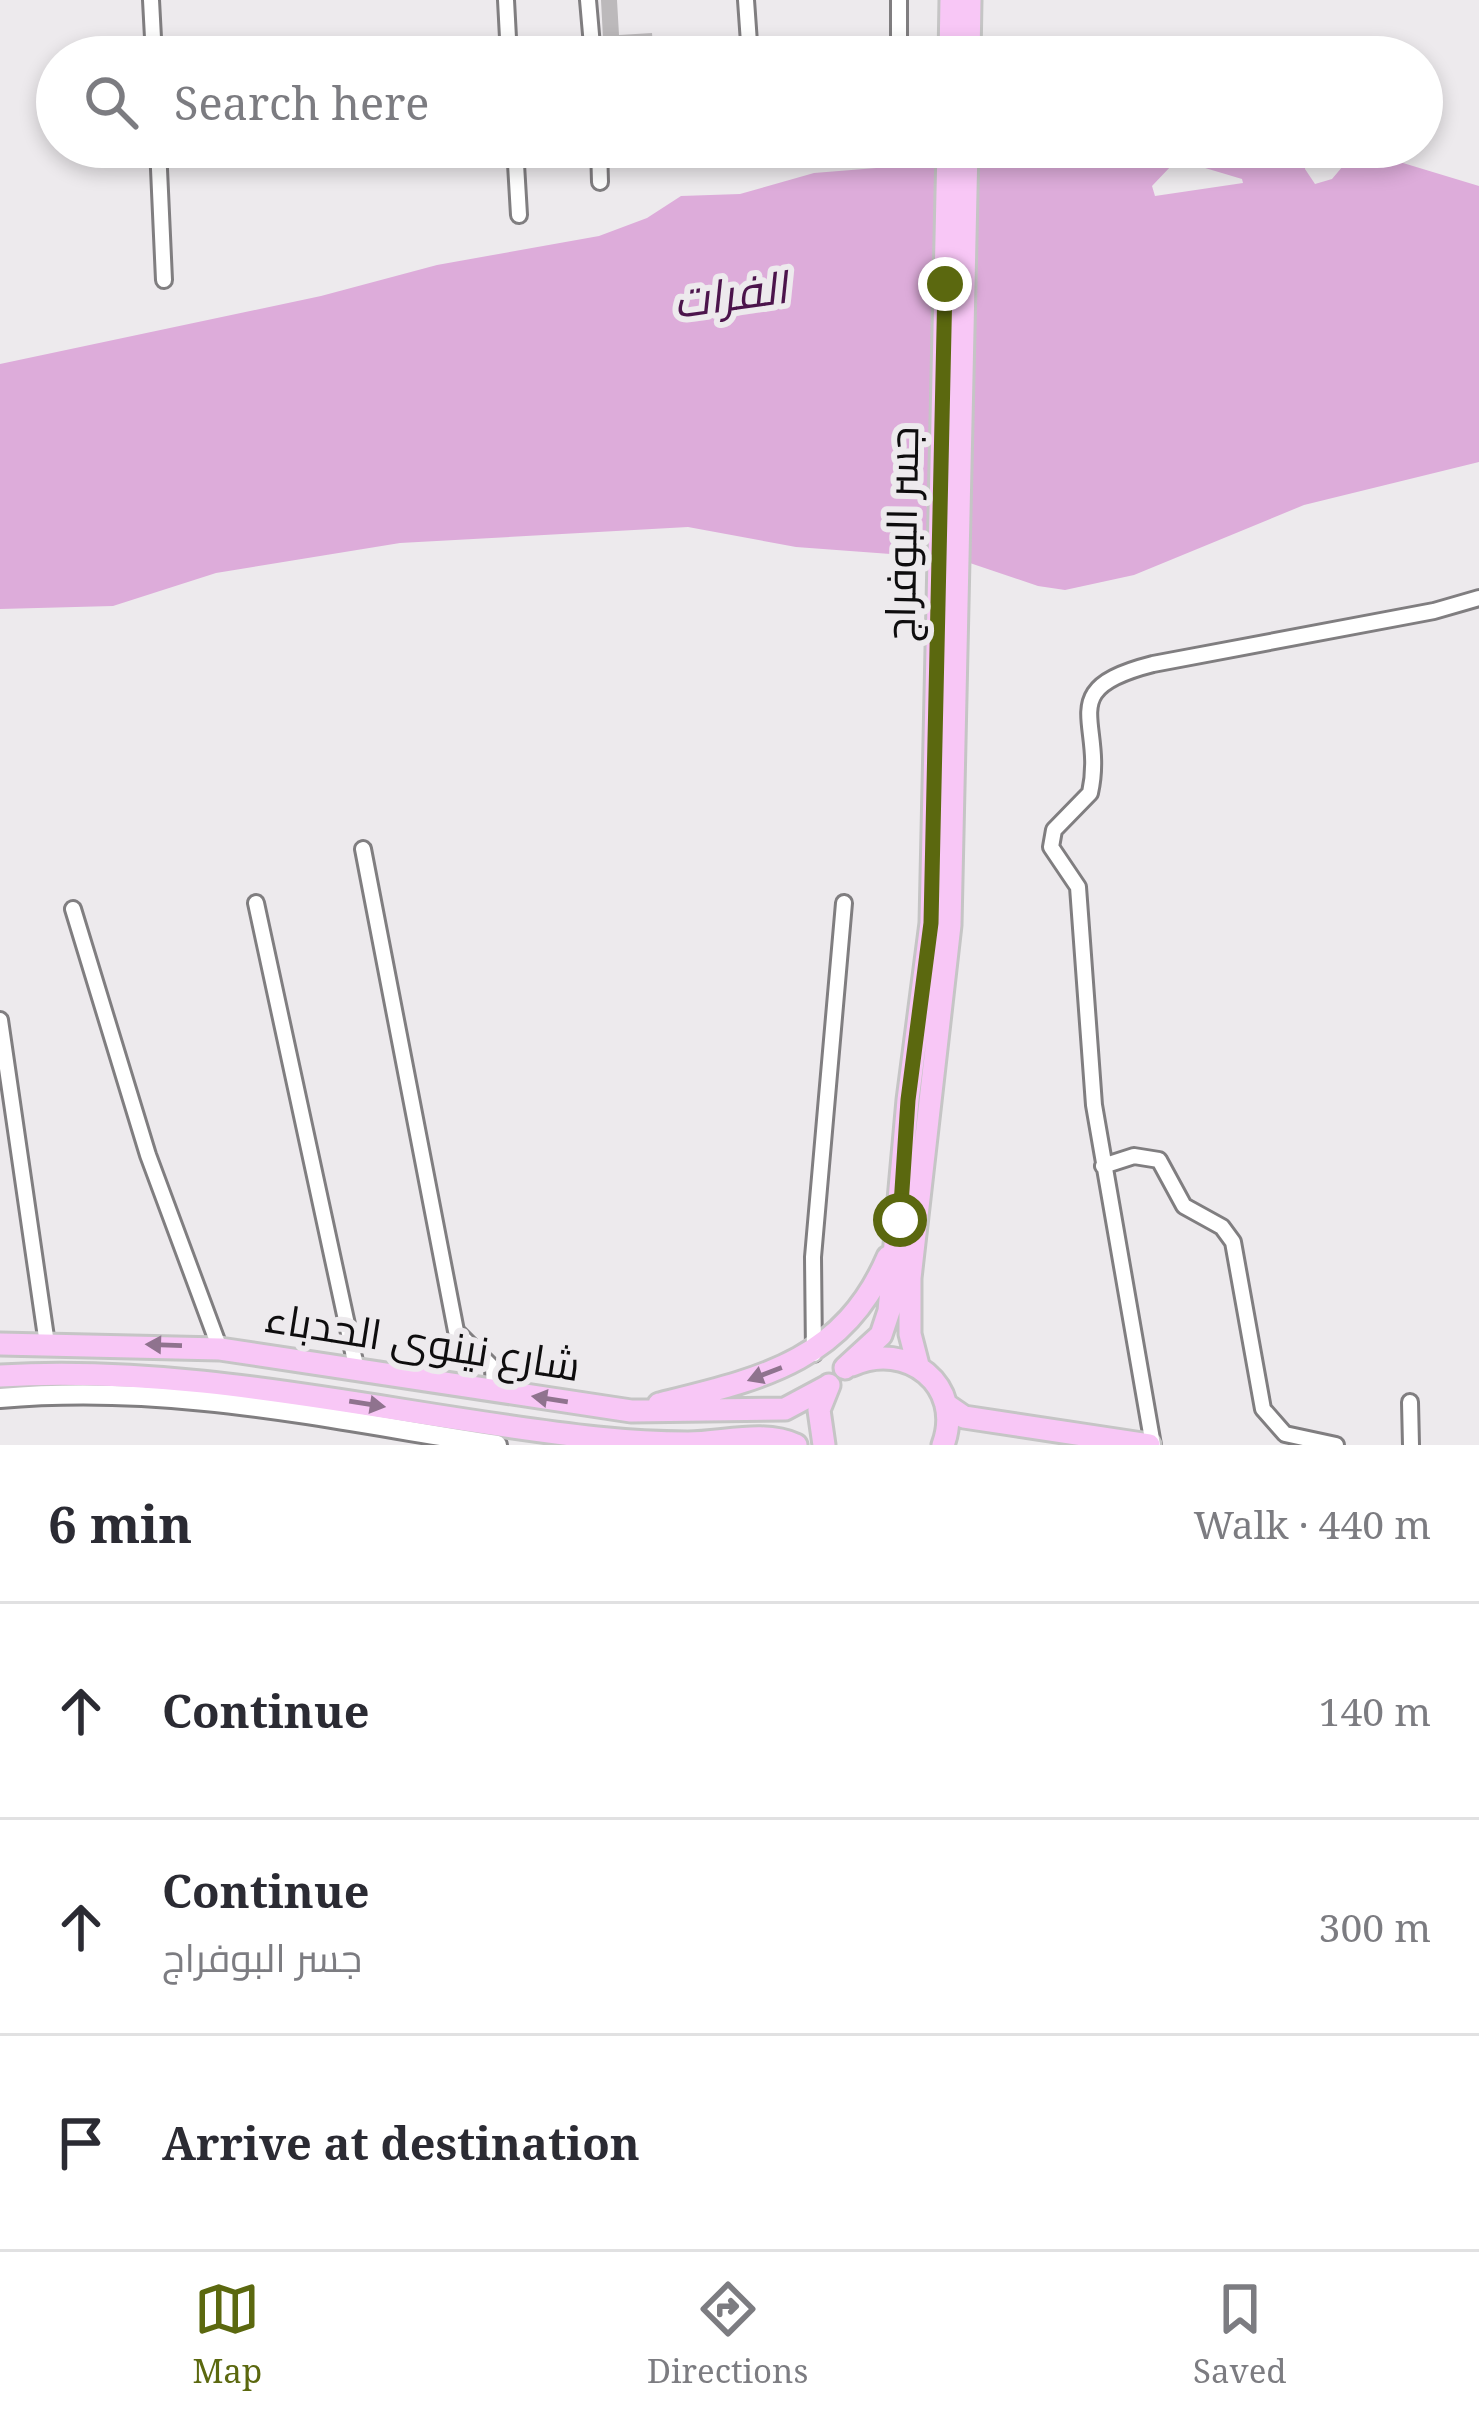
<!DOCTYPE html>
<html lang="en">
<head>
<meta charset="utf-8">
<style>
  :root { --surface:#fff; --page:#f2f2f3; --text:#2b2b33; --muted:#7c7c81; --line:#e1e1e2; --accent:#5b680f }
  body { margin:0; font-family:"Noto Serif",Cairo,serif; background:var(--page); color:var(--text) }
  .stop { position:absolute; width:36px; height:36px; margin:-27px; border:9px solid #5b680f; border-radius:50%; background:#fff }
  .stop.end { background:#5b680f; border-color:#fff; box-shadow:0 3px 12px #0008 }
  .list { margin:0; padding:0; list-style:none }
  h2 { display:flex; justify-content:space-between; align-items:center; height:156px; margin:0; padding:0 48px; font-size:51px }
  h2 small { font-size:39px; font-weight:400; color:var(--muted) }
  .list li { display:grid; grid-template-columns:78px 1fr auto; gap:36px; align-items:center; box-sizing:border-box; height:216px; padding:0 48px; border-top:3px solid var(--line) }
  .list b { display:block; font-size:45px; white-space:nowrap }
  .list p { margin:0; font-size:39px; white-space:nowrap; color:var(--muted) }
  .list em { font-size:39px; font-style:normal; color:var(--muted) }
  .icon { flex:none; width:66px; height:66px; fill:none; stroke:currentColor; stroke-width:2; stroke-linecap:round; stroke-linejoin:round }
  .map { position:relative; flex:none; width:1479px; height:1445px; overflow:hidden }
  .search { position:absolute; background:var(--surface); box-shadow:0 6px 18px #0003; left:36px; right:36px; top:36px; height:132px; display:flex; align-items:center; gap:30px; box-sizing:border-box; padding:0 42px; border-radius:66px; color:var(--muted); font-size:45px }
  .sheet { height:804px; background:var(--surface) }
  nav { display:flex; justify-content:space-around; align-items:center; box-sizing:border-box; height:168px; border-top:3px solid var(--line); background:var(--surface); font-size:33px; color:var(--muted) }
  nav a { display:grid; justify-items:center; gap:6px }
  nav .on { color:var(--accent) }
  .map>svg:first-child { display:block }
  .water { fill:#ddacda; fill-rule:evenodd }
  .building { fill:#bcb9bb }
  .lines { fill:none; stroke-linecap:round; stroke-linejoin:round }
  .street-casing { stroke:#807e80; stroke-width:20 }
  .secondary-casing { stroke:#807e80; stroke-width:24 }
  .primary-casing { stroke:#c5c5c5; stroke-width:27 }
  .street { stroke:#fff; stroke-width:14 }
  .secondary { stroke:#fff; stroke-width:18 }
  .primary { stroke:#f8c7f6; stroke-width:21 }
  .oneway { fill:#8f738e }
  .route { stroke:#5b680f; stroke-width:15 }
  .labels { text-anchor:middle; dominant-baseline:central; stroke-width:12; stroke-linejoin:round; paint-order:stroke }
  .street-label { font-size:42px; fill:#0e0d0e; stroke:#edeaed }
  .water-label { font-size:45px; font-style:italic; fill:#4c144c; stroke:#edeaed }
</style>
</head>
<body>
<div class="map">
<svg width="1479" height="1445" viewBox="0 0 1479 1445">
  <rect width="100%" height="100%" fill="#edeaed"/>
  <path class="water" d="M1016,147H1306L1305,169L1315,184L1332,179L1354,153H1370L1479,186V462L1304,505L1134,575L1065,590L1038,586L958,559L796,547L688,527L400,543L216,573L113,606L0,609V364L321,296L437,265L599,236L647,218L681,196L740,194L814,173L1001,158ZM1185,162L1242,179L1243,183L1155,196L1152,186L1172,165Z"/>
  <path class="building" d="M601,0H617L619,35L652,33L654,57H604Z"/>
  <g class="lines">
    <g class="street-casing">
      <path id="street" d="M151,0L154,57
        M506,0L509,57
        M588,0L593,57
        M746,0L750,57
        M899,57V0
        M158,147L164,280
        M515,147L519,215
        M599,147L600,182
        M363,849L456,1331L493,1368L494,1390
        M256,903L356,1366
        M73,909L148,1155L220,1349
        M0,1020L47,1344
        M1103,1166L1134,1156L1159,1160L1184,1206L1222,1227L1233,1242L1263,1409L1285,1434L1336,1445
        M814,1354L813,1257L844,903
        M1410,1402L1411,1445
        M1153,1445L1094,1105L1078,887L1051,847L1054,830L1090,793C1106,721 1051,690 1153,664L1434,611L1479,598"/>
    </g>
    <g class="secondary-casing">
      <path id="secondary" d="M0,1398C175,1383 326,1419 497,1445"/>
    </g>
    <g class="primary-casing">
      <path id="primary" d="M950,57L951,0
        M969,57L970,0
        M0,1344L220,1349L631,1411L785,1409L828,1386
        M852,1365C906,1340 965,1385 943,1445
        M918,1365L910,1334V1278L950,925L967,147
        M845,1368L881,1335L889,1311L908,1100L931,923L948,147
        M0,1376C203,1364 396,1416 597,1438C626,1441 658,1443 688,1443C723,1443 763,1430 796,1445
        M659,1404C760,1379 843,1362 888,1257
        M948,1406L964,1417L1149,1445
        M824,1445L819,1410L829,1385"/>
    </g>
    <use href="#street" class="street"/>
    <use href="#secondary" class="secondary"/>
    <use href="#primary" class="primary"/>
  </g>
  <defs><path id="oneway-solid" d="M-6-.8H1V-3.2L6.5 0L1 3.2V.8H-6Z" transform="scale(3)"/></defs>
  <g class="oneway">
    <use href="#oneway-solid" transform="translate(164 1345) rotate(-178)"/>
    <use href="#oneway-solid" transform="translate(765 1374) rotate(159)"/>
    <use href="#oneway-solid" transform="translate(550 1399) rotate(-171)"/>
    <use href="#oneway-solid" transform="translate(367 1404) rotate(9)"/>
  </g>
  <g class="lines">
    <path class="route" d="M900,1220L908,1100L931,923L945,284"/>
  </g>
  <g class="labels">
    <g class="street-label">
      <text transform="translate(900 534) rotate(-89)">جسر البوفراج</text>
      <text transform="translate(423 1340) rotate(9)">شارع نينوى الحدباء</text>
    </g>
    <g class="water-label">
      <text transform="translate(730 293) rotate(-8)">الفرات</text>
    </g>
  </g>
</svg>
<div class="stop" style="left:900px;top:1220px"></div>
<div class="stop end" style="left:945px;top:284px"></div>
<div class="search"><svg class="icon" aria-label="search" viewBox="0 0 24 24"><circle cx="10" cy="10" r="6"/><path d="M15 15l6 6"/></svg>Search here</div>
</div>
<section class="sheet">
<h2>6 min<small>Walk · 440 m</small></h2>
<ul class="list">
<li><svg class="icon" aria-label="ahead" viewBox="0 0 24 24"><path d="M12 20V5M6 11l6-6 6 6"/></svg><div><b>Continue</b></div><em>140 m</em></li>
<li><svg class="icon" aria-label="ahead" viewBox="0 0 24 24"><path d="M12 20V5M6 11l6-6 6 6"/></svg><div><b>Continue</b><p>جسر البوفراج</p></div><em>300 m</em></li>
<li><svg class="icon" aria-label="arrive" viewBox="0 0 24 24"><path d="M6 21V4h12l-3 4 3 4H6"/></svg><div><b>Arrive at destination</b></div></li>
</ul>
</section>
<nav>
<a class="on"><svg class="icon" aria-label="map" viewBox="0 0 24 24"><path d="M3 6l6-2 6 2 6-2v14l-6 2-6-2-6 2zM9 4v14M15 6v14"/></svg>Map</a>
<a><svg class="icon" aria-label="directions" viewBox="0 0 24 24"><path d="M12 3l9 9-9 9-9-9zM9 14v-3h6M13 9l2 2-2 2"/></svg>Directions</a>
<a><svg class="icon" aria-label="saved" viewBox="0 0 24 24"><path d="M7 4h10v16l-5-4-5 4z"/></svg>Saved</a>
</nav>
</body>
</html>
